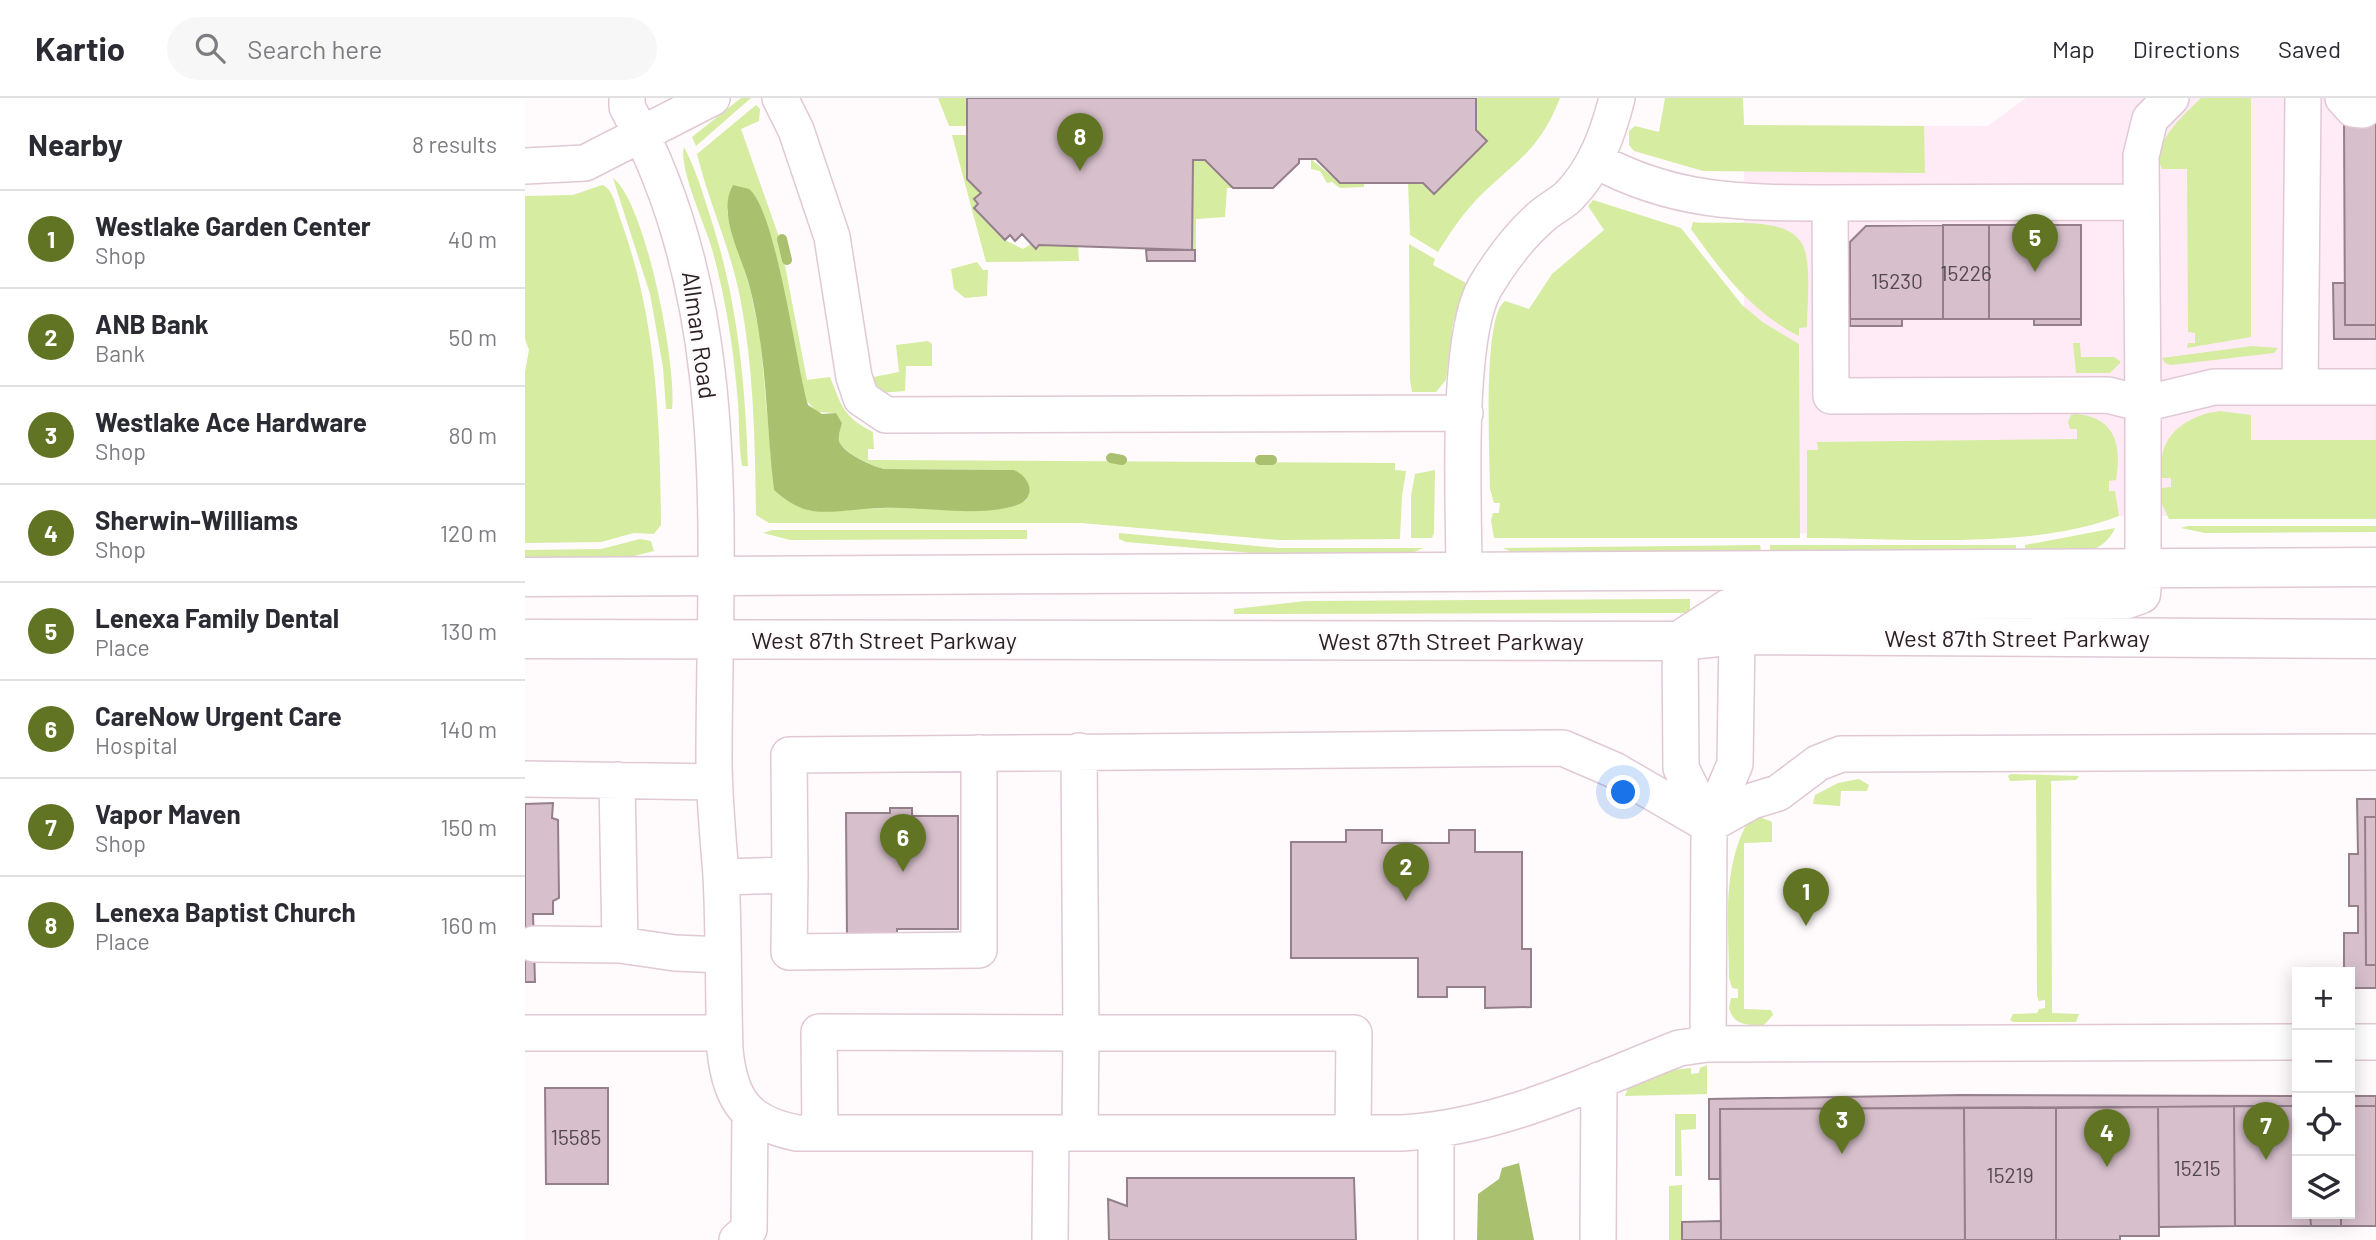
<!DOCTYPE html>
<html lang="en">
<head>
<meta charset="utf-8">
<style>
  :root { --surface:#fff; --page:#f7f7f7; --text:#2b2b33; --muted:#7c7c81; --line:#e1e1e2; --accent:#607423 }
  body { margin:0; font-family:Barlow,sans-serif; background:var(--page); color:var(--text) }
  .controls { position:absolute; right:21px; bottom:21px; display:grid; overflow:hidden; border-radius:0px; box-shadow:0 4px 18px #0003 }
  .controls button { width:63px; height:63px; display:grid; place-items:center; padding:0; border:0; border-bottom:2px solid var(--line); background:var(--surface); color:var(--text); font:35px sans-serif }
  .you { position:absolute; left:1099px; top:695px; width:24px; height:24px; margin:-18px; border:5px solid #fff; border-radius:50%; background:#1a73e8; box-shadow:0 0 0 10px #1a73e833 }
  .badge { display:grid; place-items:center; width:46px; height:46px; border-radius:50%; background:var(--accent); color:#fff; font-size:23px; font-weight:700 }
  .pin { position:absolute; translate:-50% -58px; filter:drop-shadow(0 2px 4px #0008) }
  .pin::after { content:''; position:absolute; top:37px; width:24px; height:21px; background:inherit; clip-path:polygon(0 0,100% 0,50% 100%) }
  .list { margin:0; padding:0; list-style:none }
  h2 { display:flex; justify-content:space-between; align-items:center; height:91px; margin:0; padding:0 28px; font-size:30px }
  h2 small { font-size:23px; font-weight:400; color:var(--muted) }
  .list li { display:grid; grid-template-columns:46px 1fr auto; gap:21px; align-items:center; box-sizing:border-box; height:98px; padding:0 28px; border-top:2px solid var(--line) }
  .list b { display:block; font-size:26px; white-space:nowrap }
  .list p { margin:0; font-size:23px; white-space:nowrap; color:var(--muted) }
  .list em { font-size:23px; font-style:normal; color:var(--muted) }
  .icon { flex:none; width:38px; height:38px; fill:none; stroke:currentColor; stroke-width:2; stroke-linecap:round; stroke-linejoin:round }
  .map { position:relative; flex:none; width:1851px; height:1142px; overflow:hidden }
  header { display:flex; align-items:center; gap:42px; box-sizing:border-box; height:98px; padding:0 35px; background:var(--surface); border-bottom:2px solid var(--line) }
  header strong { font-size:33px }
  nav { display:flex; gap:38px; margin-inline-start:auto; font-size:24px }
  .search { width:490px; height:63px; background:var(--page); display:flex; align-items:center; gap:18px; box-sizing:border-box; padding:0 24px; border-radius:38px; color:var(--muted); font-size:26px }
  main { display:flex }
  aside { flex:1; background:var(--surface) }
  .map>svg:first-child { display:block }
  .built { fill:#feebf5 }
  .green { fill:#d5eca1; fill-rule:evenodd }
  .water { fill:#a9c06e }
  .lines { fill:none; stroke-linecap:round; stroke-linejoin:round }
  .stream { stroke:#a9c06e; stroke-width:10 }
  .building { fill:#d7c0cc; stroke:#957f8b; stroke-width:2 }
  .minor-casing { stroke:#e0c9d5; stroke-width:38 }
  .major-casing { stroke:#e0c9d5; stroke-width:41 }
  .minor { stroke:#fff; stroke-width:35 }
  .major { stroke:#fff; stroke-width:38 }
  .labels { text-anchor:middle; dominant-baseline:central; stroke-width:5; stroke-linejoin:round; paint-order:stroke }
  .number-label { font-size:21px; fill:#554950 }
  .street-label { font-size:24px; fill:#2a2126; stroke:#fffafc }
</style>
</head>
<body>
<header>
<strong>Kartio</strong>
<div class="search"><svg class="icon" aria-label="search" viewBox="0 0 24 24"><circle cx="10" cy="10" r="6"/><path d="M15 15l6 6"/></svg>Search here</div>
<nav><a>Map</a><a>Directions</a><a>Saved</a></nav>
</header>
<main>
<aside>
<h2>Nearby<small>8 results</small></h2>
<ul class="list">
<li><span class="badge">1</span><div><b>Westlake Garden Center</b><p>Shop</p></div><em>40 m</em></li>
<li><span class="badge">2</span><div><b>ANB Bank</b><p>Bank</p></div><em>50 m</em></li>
<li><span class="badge">3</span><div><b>Westlake Ace Hardware</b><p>Shop</p></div><em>80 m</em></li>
<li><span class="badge">4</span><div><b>Sherwin-Williams</b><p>Shop</p></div><em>120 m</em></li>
<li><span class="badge">5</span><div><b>Lenexa Family Dental</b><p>Place</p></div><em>130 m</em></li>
<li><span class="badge">6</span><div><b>CareNow Urgent Care</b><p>Hospital</p></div><em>140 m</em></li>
<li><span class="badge">7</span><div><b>Vapor Maven</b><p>Shop</p></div><em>150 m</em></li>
<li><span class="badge">8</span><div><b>Lenexa Baptist Church</b><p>Place</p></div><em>160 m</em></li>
</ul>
</aside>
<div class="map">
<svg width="1851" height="1142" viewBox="0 0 1851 1142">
  <rect width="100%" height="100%" fill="#fffafc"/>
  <path class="built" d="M1501,0H1851V418H1476V437L1219,435V27L1463,28Z"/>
  <path class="green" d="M216,0H226L171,48L167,39Z
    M413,0H442V28H424Z
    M951,0H1035C1014,54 990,63 952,101C937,117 924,136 913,154L885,137L883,85H898L961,42L951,32Z
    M1140,0H1218L1219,27L1399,28L1400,75L1178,73L1109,53L1104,47V33L1110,28L1134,34Z
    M1676,0H1726V239L1662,250L1663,245H1670V235L1663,234V225L1662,71H1637C1625,45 1660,16 1676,0Z
    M231,7L235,11L234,23L216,31L255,142L282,282L305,279C317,308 317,318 348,334L349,351H343V362L870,365V372L881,373L877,398L875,441L754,442L556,425H244L231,417C230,344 229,271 215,199C205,149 184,105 172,56ZM206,91L250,155L281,302L292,314L311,315L317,325C316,330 313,337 314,343C319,355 347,368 359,371L489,372L503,385L504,397L500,403L460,411L390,409L285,413L249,392L235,238L225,190L202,114Z
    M427,37H442V81L456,95L449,101L453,106L449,110L480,142L498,151L506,146L511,151L514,147L553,148L554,163L461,164Z
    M159,49C170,70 177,92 184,115C212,198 220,281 223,368H217C213,344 215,319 212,294C208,246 200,198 187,151C181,129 153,69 159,49Z
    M786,61L815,85H839V89L815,90L807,84L802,85L795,73L786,71Z
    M668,62H680L708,90H702L700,119L671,121V163H668L667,152Z
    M88,80C121,105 152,268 147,311H141L138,269L125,196Z
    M77,87C88,90 92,112 96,123C132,222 135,323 136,427L129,436L109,435L76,444L0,445V274L4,252L0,241V98L48,97Z
    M1068,102L1156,130L1217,207L1239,225L1274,246L1275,440H969L966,422L968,415H974L975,405H969L965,391C965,359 957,218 980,203L1004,211L1027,176L1079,132L1063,108Z
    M1168,124C1199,128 1269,114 1280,153C1286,176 1282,206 1282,229L1274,230V238C1226,214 1196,173 1166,131Z
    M884,146L910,161L908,167L941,185L928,225L921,282L911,294H887L885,282Z
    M452,164L458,172H463L462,198L440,200L429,191L426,171Z
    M403,243L407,246V268H381L380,293L355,295L348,279L374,274L371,247Z
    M1548,245H1555L1556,259H1589L1596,264L1585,275H1551Z
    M1727,248L1753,250L1749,255L1646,267L1640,265L1637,260Z
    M1694,313L1726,317V342H1851V421H1644L1636,404L1637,390L1646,389V380H1637C1631,340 1657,319 1694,313Z
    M1550,316C1590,319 1597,346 1591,382L1584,383V393H1590L1594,418C1508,452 1375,440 1282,440V352H1293L1292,344L1552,341V331H1545L1543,324L1546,317Z
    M910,372L909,435L907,440H886V398L890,376Z
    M1662,428H1851V434L1680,435L1656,430Z
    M1590,430C1575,465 1530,454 1500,453V447Z
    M247,432H502V441L265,442L238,435Z
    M594,435L753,450H898L887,455L750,457L601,444L594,441Z
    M115,441L126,443L129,453L105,459L0,460V452L76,451Z
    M1235,447L1236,453L1221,456L989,455L978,450Z
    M1245,447H1491V453L1255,456L1245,452Z
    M1165,501V515L709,516V511L781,503Z
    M1486,676L1554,678L1551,682L1526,683L1527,915L1554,916L1551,924H1488L1485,922L1488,916L1512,915L1514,911L1520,910V902L1514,903L1512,898L1511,682L1485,683L1483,678Z
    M1334,681L1344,687L1342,693H1316L1315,708L1288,706L1290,697L1313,685Z
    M1235,719L1247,724V744L1219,745V911L1246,912L1248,917L1239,927C1222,927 1209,928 1204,910L1206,900H1213V891L1207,890L1204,880C1204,827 1196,770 1224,722Z
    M1182,967V996L1100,998L1103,990L1147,972L1166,970V976L1174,975L1175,970Z
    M1150,1016H1171V1031L1156,1032L1157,1078H1150Z
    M1157,1087V1142H1144V1088Z"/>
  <path class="water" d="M208,87L224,91C251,112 271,266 283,307L297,316L311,315L317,325C316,330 313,337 314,343C319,356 347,368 359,371L489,372C506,379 512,400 492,407C455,420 396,408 357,410C334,410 310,416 287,413C273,411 259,401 249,392C241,325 242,257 225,190C218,160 191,116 208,87Z
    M994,1065L1009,1142H952L953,1096L974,1081L977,1070Z"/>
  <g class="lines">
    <path class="stream" d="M257,141L262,162
      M586,360L597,362
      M735,362H747"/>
  </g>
  <path class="building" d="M442,0H951V32L962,43L909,96L898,85H815L791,61H774V65L748,90H708L680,62H668L667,152L514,147L511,151L497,136L490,143L485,137L480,142L449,110L453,106L449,101L456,95L442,81Z
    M1819,22H1851V227H1820Z
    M1418,127V221H1325V144L1341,128Z
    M1418,127H1464V221H1418Z
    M1464,127H1556V221H1464Z
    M621,152H670V163H622Z
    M1808,185H1820V227H1851V241H1809Z
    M1325,221H1377V228H1325Z
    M1509,221H1556V227H1509Z
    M1832,701H1851V719H1840L1841,867H1851V890H1825V874H1819V835H1833V808H1824V756H1833Z
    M28,705L27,720L33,722L34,800L28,803V816H8L10,884H0V706Z
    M365,710H387V718H433V831H372V841H322L321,715H365Z
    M1840,719H1851V867H1841Z
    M821,732H857V745H924V732H950V754H997V851H1006V909L960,910V889H922V899H893V860H766V744H821Z
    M20,990H83V1086H21Z
    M1436,997L1772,998V1008L1195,1011V1081H1184V1001Z
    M1825,998H1851V1008H1825Z
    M1709,1008L1710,1128L1634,1129L1633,1009Z
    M1709,1008H1772V1116H1785L1786,1128H1710Z
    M1825,1008H1851V1128H1816V1116H1825Z
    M1633,1009L1634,1138H1595V1142H1531V1010Z
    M1439,1010L1440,1142H1196L1195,1011Z
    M1439,1010H1531V1142H1440Z
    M602,1080H829L831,1142H584L583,1101L602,1108Z
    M1785,1116H1816V1128H1786Z
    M1196,1123V1142H1157V1124Z"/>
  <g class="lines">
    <g class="minor-casing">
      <path id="minor" d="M102,0V9C213,207 189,443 189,661C189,700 193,738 196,777C199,835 198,894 200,952C205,1002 221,1025 272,1035H877C976,1029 1063,986 1154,950L1183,946L1772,944
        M255,0L271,32L307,139L329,279L336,300L361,317L940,315
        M1818,0L1828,11L1838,12
        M1070,62C1149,105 1218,105 1305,105
        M0,68L60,65L187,0
        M1615,104L1305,105L1306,298L1583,297L1618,306L1616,58L1625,21L1646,0
        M1775,289L1778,0
        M1618,471V306L1689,289H1851
        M939,475C939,409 930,241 960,189C975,164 995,137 1017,118C1025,111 1035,106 1043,99C1070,72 1083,36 1092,0
        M1155,543L1156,670L1184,727
        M0,681L189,684
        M92,682L95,847
        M1184,727L1227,703L1253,695L1293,665L1316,656L1851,654
        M265,777L264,854L454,852V655
        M196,779L265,777L264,657L1038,650L1089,672L1184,727
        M9,846L95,847L150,855L198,857
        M0,935H199
        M1825,944H1851
        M1183,946L1184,727L1210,666L1212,537
        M911,1033V1142
        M295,1035L294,934L556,935L554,653
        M555,1035L556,935H829L828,1035
        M212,1142L224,1131L225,1017
        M525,1142L526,1035
        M1073,1142L1074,982"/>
    </g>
    <g class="major-casing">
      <path id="major" d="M0,479L1851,469
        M1160,539L1203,511L1228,502L1602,501L1616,496L1618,471
        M0,541L1155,543L1212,537L1851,541"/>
    </g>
    <use href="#minor" class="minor"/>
    <use href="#major" class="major"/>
  </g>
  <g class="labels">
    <g class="number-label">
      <text x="1441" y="174">15226</text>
      <text x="1372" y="182">15230</text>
      <text x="51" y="1038">15585</text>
      <text x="1672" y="1069">15215</text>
      <text x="1485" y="1076">15219</text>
    </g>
    <g class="street-label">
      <text transform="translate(175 237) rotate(82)">Allman Road</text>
      <text x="1492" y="539">West 87th Street Parkway</text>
      <text x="359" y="541">West 87th Street Parkway</text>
      <text x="926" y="542">West 87th Street Parkway</text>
    </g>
  </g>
</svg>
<div class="controls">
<button>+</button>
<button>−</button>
<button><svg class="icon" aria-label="locate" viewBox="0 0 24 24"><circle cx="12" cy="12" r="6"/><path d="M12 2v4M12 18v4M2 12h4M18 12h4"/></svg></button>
<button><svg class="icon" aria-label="layers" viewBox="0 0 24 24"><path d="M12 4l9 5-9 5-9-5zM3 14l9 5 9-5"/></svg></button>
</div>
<div class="you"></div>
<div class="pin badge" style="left:1281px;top:828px">1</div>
<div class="pin badge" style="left:881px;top:803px">2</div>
<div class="pin badge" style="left:1317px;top:1056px">3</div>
<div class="pin badge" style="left:1582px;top:1069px">4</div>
<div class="pin badge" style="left:1510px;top:174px">5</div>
<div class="pin badge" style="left:378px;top:774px">6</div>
<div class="pin badge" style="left:1741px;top:1062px">7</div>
<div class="pin badge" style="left:555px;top:73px">8</div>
</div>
</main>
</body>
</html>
